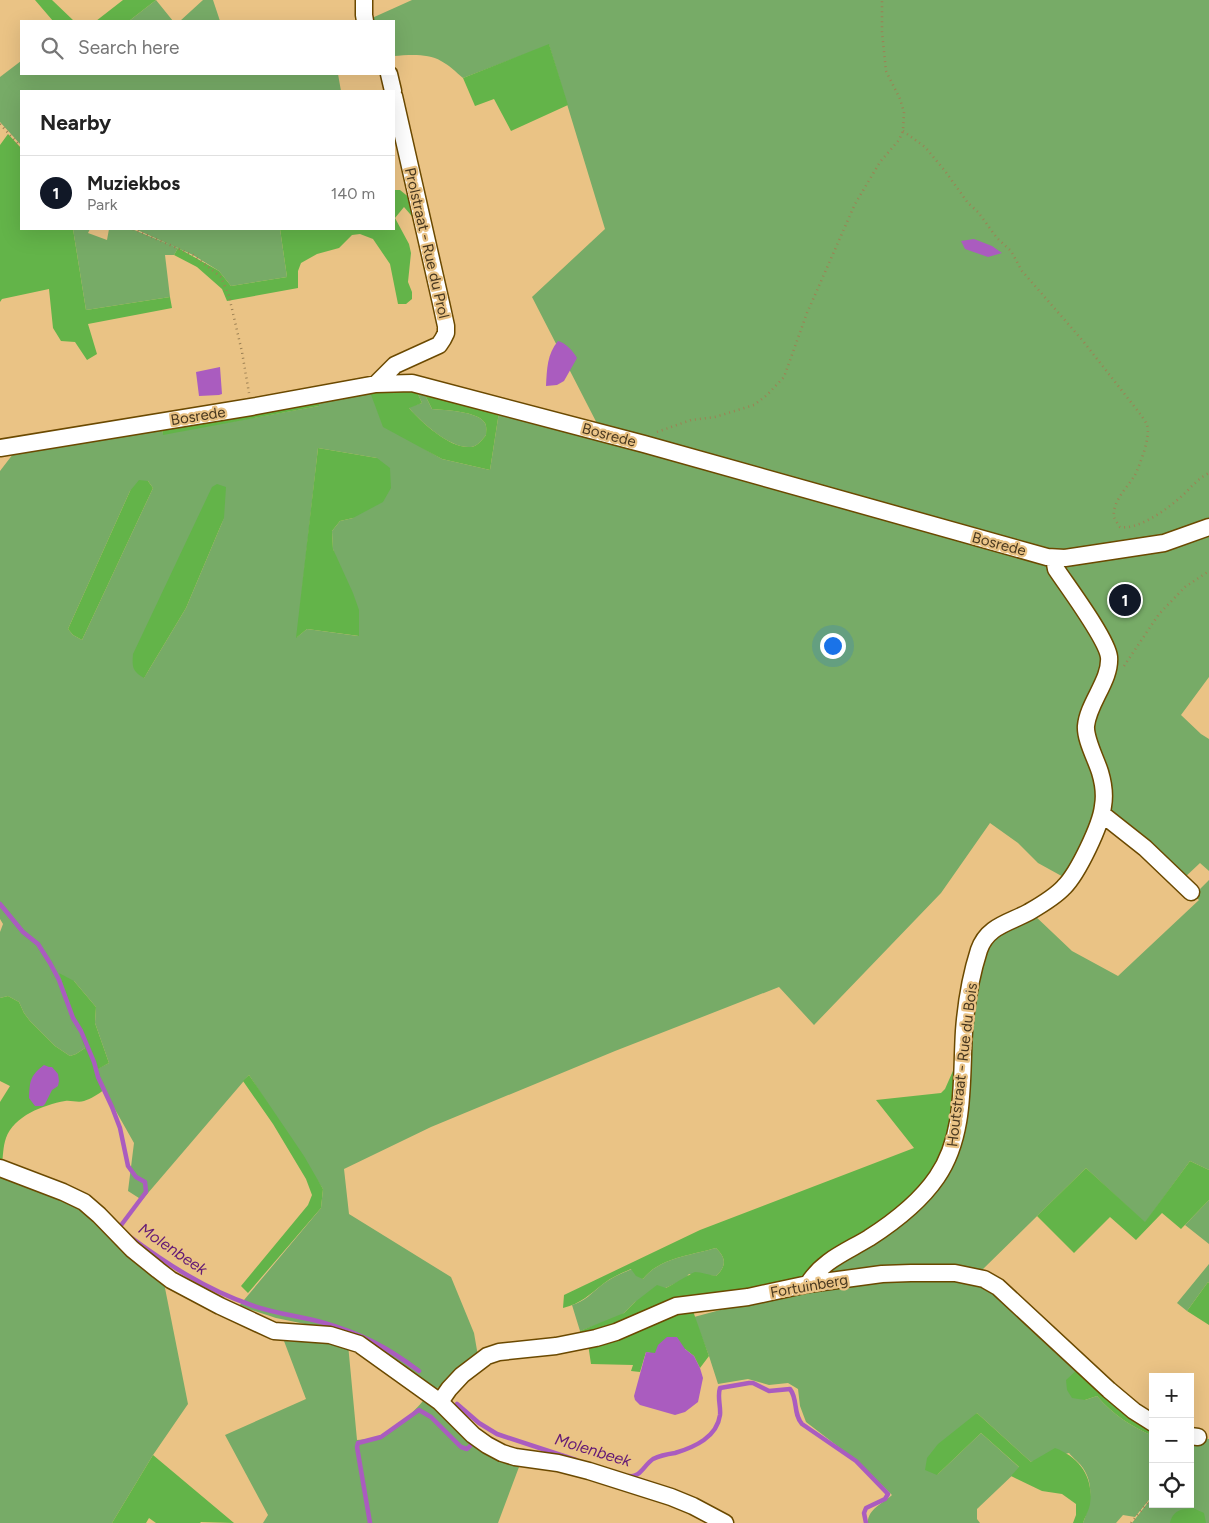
<!DOCTYPE html>
<html lang="en">
<head>
<meta charset="utf-8">
<style>
  :root { --surface:#fff; --page:#f6f6f6; --text:#222; --muted:#767676; --line:#e0e0e0; --accent:#111827 }
  body { margin:0; font-family:Figtree,sans-serif; background:var(--page); color:var(--text) }
  .controls { position:absolute; right:15px; bottom:15px; display:grid; overflow:hidden; border-radius:0px; box-shadow:0 5px 20px #0002 }
  .controls button { width:45px; height:45px; display:grid; place-items:center; padding:0; border:0; border-bottom:1px solid var(--line); background:var(--surface); color:var(--text); font:25px sans-serif }
  .you { position:absolute; left:832px; top:645px; width:18px; height:18px; margin:-12px; border:4px solid #fff; border-radius:50%; background:#1a73e8; box-shadow:0 0 0 8px #1a73e833 }
  .badge { display:grid; place-items:center; width:32px; height:32px; border-radius:50%; background:var(--accent); color:#fff; font-size:16px; font-weight:700 }
  .pin { position:absolute; translate:-50% -50%; border:2px solid #fff; box-shadow:0 1px 5px #0006 }
  .list { margin:0; padding:0; list-style:none }
  h2 { display:flex; justify-content:space-between; align-items:center; height:65px; margin:0; padding:0 20px; font-size:21px }
  h2 small { font-size:16px; font-weight:400; color:var(--muted) }
  .list li { display:grid; grid-template-columns:32px 1fr auto; gap:15px; align-items:center; box-sizing:border-box; height:75px; padding:0 20px; border-top:1px solid var(--line) }
  .list b { display:block; font-size:19px; white-space:nowrap }
  .list p { margin:0; font-size:16px; white-space:nowrap; color:var(--muted) }
  .list em { font-size:16px; font-style:normal; color:var(--muted) }
  .icon { flex:none; width:28px; height:28px; fill:none; stroke:currentColor; stroke-width:2; stroke-linecap:round; stroke-linejoin:round }
  .map { position:relative; flex:none; width:1209px; height:1523px; overflow:hidden }
  .search { position:absolute; background:var(--surface); box-shadow:0 5px 20px #0002; left:20px; top:20px; width:375px; height:55px; display:flex; align-items:center; gap:12px; box-sizing:border-box; padding:0 18px; border-radius:0px; color:var(--muted); font-size:19px }
  .panel { position:absolute; background:var(--surface); box-shadow:0 5px 20px #0002; left:20px; top:90px; width:375px; height:140px; border-radius:0px }
  .map>svg:first-child { display:block }
  .green { fill:#77ab67; fill-rule:evenodd }
  .forest { fill:#63b449 }
  .water { fill:#aa5cbf }
  .lines { fill:none; stroke-linecap:round; stroke-linejoin:round }
  .stream { stroke:#aa5cbf; stroke-width:4.5 }
  .minor-casing { stroke:#6b4900; stroke-width:19 }
  .path { stroke:#9d8154; stroke-width:2.5; stroke-dasharray:1 4; stroke-linecap:butt }
  .minor { stroke:#fff; stroke-width:16 }
  .labels { text-anchor:middle; dominant-baseline:central; stroke-width:4.5; stroke-linejoin:round; paint-order:stroke }
  .street-label { font-size:15px; fill:#48381f; stroke:#eac385 }
  .water-label { font-size:16px; font-style:italic; fill:#631975; stroke:#eac385 }
</style>
</head>
<body>
<div class="map">
<svg width="1209" height="1523" viewBox="0 0 1209 1523">
  <rect width="100%" height="100%" fill="#eac385"/>
  <path class="green" d="M156,0L173,21H129Z
    M203,0H213L220,21H180Z
    M412,0H1209V677L1181,715L1201,734L1209,739V871L1200,863L1183,879L1107,813L1097,771L1098,812L1067,879L1038,863L1018,843L990,823L941,893L814,1025L779,987L615,1051L431,1127L344,1169L349,1214L451,1277L474,1333L478,1356L446,1386L432,1389L344,1332L276,1318L239,1306L321,1208L323,1189L249,1075L142,1200L128,1191L134,1143L104,1090L97,1069L109,1063L95,1023L96,1007L74,981L85,1048L76,1054L70,1056L55,1046L30,1021L24,1013L19,1002L8,996L0,998V932L3,924L0,919V471L13,454L162,426L163,434L319,406V401L370,392L423,448L442,459L490,470L499,412L605,439L532,297L605,229L549,45L463,78C456,72 449,65 441,61C428,53 408,55 394,56V21H372V18ZM318,448L377,458L353,518L340,521L332,531L333,549L358,636L307,629L297,637ZM148,481L153,488L82,640L73,635L68,629L130,491ZM224,518L186,608L144,678Z
    M21,61V74H338L341,91H21V145L0,122V77Z
    M73,229H90L88,233L107,240L109,229H132L178,248L174,255H165L170,297L86,310Z
    M135,229H280L287,277L231,286L219,271L193,255Z
    M416,390L423,391L432,409C444,410 478,411 485,423C487,427 486,431 486,435C482,440 478,446 471,447C450,449 421,422 408,407L422,403Z
    M1209,880V1170L1190,1161L1145,1223L1086,1168L981,1271L816,1282L936,1185L970,999L991,938L1033,914L1072,951L1118,976L1199,900L1194,895Z
    M0,1176L63,1200L89,1214L164,1283L188,1404L153,1455L112,1523H0Z
    M1209,1200V1244L1185,1225Z
    M716,1248C726,1258 727,1266 716,1276L689,1274L685,1279L635,1302L624,1313L618,1317L580,1331L572,1305C584,1302 593,1292 603,1284C611,1278 622,1273 632,1269L643,1279C659,1258 692,1255 716,1248Z
    M1209,1264V1283L1208,1282L1187,1311L1177,1303Z
    M959,1277L991,1287L1079,1368L1085,1400L1097,1396C1113,1415 1131,1426 1153,1436V1495L1135,1517L1123,1515L1116,1523H1083C1090,1505 1095,1486 1083,1468C1080,1463 1073,1458 1069,1453L1031,1462L977,1413L937,1475L981,1433L1020,1468L977,1509V1519L980,1523H868C867,1510 883,1503 892,1495L857,1461L806,1422L800,1406L798,1389L788,1383L769,1385L748,1379L718,1384L709,1356L694,1317L799,1289L883,1278Z
    M284,1341L348,1344L357,1440C365,1439 374,1439 381,1436C395,1431 417,1409 426,1397L499,1460L519,1467L498,1523H263L268,1515L225,1435L306,1399Z
    M1202,1438L1209,1439V1523H1132L1153,1496V1504H1190V1450Z"/>
  <path class="forest" d="M35,0H52L74,21H53Z
    M123,0H156L129,21H96Z
    M549,44L568,105L511,131L494,99L475,106L463,78Z
    M8,134L21,148V229H73L86,310L170,297L172,308L88,324L97,354L87,360L75,342L61,341L53,328L49,289L2,299L0,302V145Z
    M394,190H400L416,203V221L404,207L395,218L409,244L411,253L408,282L412,292V299L406,304H398L390,264L373,239L360,234L352,235L339,248L317,254L301,263L298,271V288L227,301L222,289L197,267L174,255L178,248L219,271L231,286L287,277L280,229H394Z
    M416,390L422,403L409,408C421,422 450,449 471,447C478,446 482,440 486,435C486,431 487,427 485,423C478,411 444,410 432,409L423,391L499,412L490,470L442,459L383,427L370,392Z
    M319,401V406L163,435L162,426Z
    M318,448L377,458L390,468L391,488L383,502L353,518L340,521L332,531L333,549L353,593L359,610V636L307,629L296,638Z
    M139,480L148,481L153,488L82,640L73,635L68,629L130,491Z
    M217,484L226,487L224,518L186,608L144,678C132,671 132,667 133,654L212,487Z
    M59,973L74,981L96,1007L95,1023L109,1063L98,1069L104,1090C98,1094 91,1099 84,1101C78,1103 71,1100 65,1101C43,1105 14,1116 6,1138C3,1146 3,1157 2,1165L0,1164V1102L10,1086L0,1081V998L8,996L19,1002L24,1013L30,1021L55,1046L70,1056L76,1054L85,1048Z
    M956,1064L955,1122L927,1186L816,1282L693,1311L709,1356L700,1368L694,1356L685,1349L655,1354L646,1352L640,1372L631,1371L633,1365L591,1364L587,1337L581,1338L580,1331L624,1313L635,1302L657,1285L666,1288C672,1285 692,1273 695,1272C701,1272 709,1275 716,1276C727,1266 726,1258 716,1248C692,1255 659,1258 643,1279L636,1276L631,1269C622,1273 612,1277 603,1284C589,1295 582,1303 563,1308L564,1295L700,1230L914,1148L876,1100L941,1093L945,1089Z
    M249,1075L304,1156L323,1189L321,1208L248,1293L241,1286L308,1205L312,1195L306,1179L273,1124L243,1081Z
    M1190,1161L1209,1170V1200L1181,1229L1162,1213L1136,1240L1110,1217L1074,1253L1037,1216L1086,1168L1145,1222Z
    M1208,1282L1209,1283V1325L1187,1311Z
    M1079,1368L1153,1425V1436C1131,1426 1113,1415 1097,1396L1085,1400L1072,1398L1067,1390L1066,1380Z
    M977,1413L1031,1462L1055,1448C1079,1457 1094,1477 1090,1504C1089,1510 1085,1517 1083,1523H1073L1076,1515V1504L1062,1494L1042,1491L1011,1476L1019,1467L981,1433L937,1475L925,1470L927,1458L938,1444Z
    M153,1455L234,1523L201,1522L200,1523H156L149,1518L146,1523H112Z
    M1193,1508L1204,1513L1206,1523H1170C1173,1510 1182,1509 1193,1508Z"/>
  <path class="water" d="M974,239L992,246L1002,253L988,257L965,249L961,241Z
    M558,341C566,343 573,351 577,358L564,381L557,385L546,386C547,369 547,354 558,341Z
    M220,367L222,394L219,395L199,396L196,372Z
    M44,1065L49,1067H52L58,1074L59,1081L58,1086L52,1090L45,1104L43,1106H35L29,1098C30,1080 30,1076 44,1065Z
    M667,1337H677L685,1349L694,1356L700,1368L703,1378L698,1402L685,1412L675,1415L640,1405L635,1400L634,1396L646,1352L655,1353L658,1345Z"/>
  <g class="lines">
    <path class="stream" d="M0,904L23,932L38,944L50,963L59,980L73,1018L81,1031L94,1062L98,1077L112,1107L120,1128L128,1166L136,1177L145,1182L146,1192L119,1228L121,1229
      M129,1236C167,1264 205,1289 251,1305C273,1313 298,1316 321,1322C360,1333 387,1347 419,1371
      M457,1404L479,1423L497,1434L576,1460
      M629,1476C640,1478 644,1465 653,1459C659,1456 668,1454 675,1453C695,1447 717,1437 720,1415C721,1406 717,1397 720,1388L749,1383H753L769,1391L790,1389C798,1399 793,1414 802,1424L856,1461L888,1494L885,1499L866,1508L864,1513L866,1523
      M370,1523L357,1447L358,1443L381,1437L419,1410L431,1417L461,1447L467,1449L470,1446"/>
    <g class="minor-casing">
      <path id="minor" d="M364,0V15L365,21
        M389,74L393,91
        M376,384L395,365L439,345L443,339L446,333V326L441,303L394,96
        M0,448L251,407L376,384L412,383L644,444L1047,557L1065,558L1164,543L1209,527
        M1102,814L1145,848L1191,892
        M0,1168L63,1192L84,1202L99,1215L132,1249L158,1270L171,1280L220,1306L274,1331L330,1335L359,1344L440,1402L473,1435L487,1445L502,1453L515,1457L558,1463L589,1471L671,1497L693,1506L725,1523
        M808,1284C823,1260 846,1252 869,1238C894,1222 920,1202 937,1177C966,1135 961,1079 964,1031C966,1004 971,975 979,950C987,926 1009,923 1029,912C1041,905 1055,897 1064,887C1078,873 1101,825 1103,806C1105,795 1103,782 1100,772C1096,759 1085,739 1086,726C1088,703 1111,680 1109,657C1107,639 1068,587 1056,569L1054,558
        M440,1402L449,1389L462,1375L487,1356L499,1352L556,1346L596,1338L616,1332L676,1306L748,1297L808,1284L882,1274L911,1273H955L984,1279L998,1287L1109,1390L1134,1411L1153,1423
        M1190,1436L1198,1437"/>
    </g>
    <path class="path" d="M0,124L21,147
      M903,131L925,147L945,171L968,203L978,212L997,238L1011,251L1022,271L1083,341L1141,415C1143,418 1146,422 1147,425C1151,437 1140,464 1135,475C1128,487 1112,501 1114,517C1115,520 1118,524 1120,527C1137,530 1163,512 1176,501C1188,492 1195,480 1209,473
      M133,229L193,255L221,277L229,296L242,352L249,393
      M657,432L691,420L715,417L754,405L767,395L784,377L807,313L855,204L880,162L899,140L903,131L904,112L900,99L886,71L882,32V0
      M1124,666L1159,614L1185,587L1209,571
      M1131,1523L1153,1496"/>
    <use href="#minor" class="minor"/>
  </g>
  <g class="labels">
    <g class="street-label">
      <text transform="translate(427 243) rotate(77)">Prolstraat - Rue du Prol</text>
      <text transform="translate(198 416) rotate(-9)">Bosrede</text>
      <text transform="translate(609 435) rotate(15)">Bosrede</text>
      <text transform="translate(999 544) rotate(15)">Bosrede</text>
      <text transform="translate(962 1065) rotate(-83)">Houtstraat - Rue du Bois</text>
      <text transform="translate(809 1286) rotate(-10)">Fortuinberg</text>
    </g>
    <g class="water-label">
      <text transform="translate(173 1249) rotate(34)">Molenbeek</text>
      <text transform="translate(593 1450) rotate(17)">Molenbeek</text>
    </g>
  </g>
</svg>
<div class="controls">
<button>+</button>
<button>−</button>
<button><svg class="icon" aria-label="locate" viewBox="0 0 24 24"><circle cx="12" cy="12" r="6"/><path d="M12 2v4M12 18v4M2 12h4M18 12h4"/></svg></button>
</div>
<div class="you"></div>
<div class="pin badge" style="left:1125px;top:600px">1</div>
<div class="search"><svg class="icon" aria-label="search" viewBox="0 0 24 24"><circle cx="10" cy="10" r="6"/><path d="M15 15l6 6"/></svg>Search here</div>
<section class="panel">
<h2>Nearby<small></small></h2>
<ul class="list">
<li><span class="badge">1</span><div><b>Muziekbos</b><p>Park</p></div><em>140 m</em></li>
</ul>
</section>
</div>
</body>
</html>
